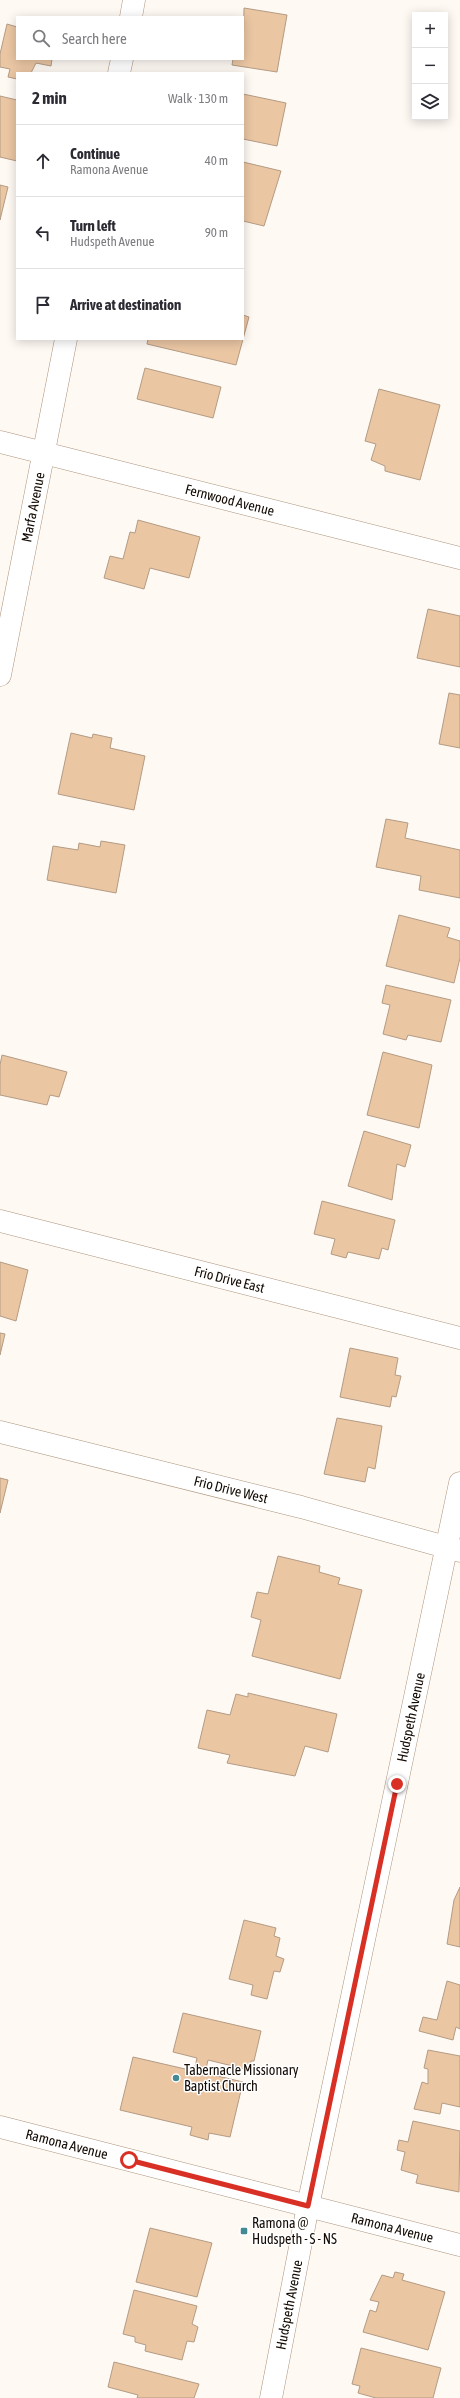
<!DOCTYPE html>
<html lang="en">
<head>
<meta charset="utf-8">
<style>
  :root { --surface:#fff; --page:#f7f7f7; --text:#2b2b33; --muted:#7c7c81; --line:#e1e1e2 }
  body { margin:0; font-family:"Asap Condensed",sans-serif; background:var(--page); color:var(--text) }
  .controls { position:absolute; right:12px; top:12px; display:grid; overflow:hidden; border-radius:0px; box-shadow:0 2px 10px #0003 }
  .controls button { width:36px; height:36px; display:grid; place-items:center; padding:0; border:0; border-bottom:1px solid var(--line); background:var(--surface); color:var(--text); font:20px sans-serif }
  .stop { position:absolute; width:12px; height:12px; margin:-9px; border:3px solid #d93025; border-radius:50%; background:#fff }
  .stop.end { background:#d93025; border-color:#fff; box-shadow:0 1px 4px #0008 }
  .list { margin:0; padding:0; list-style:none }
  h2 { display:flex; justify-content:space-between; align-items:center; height:52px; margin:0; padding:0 16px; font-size:17px }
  h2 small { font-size:13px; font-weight:400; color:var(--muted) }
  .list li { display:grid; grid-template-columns:26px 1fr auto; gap:12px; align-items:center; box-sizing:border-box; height:72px; padding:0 16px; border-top:1px solid var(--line) }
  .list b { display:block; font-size:15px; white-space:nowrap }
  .list p { margin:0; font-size:13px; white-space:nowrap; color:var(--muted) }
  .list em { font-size:13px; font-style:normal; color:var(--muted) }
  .icon { flex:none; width:22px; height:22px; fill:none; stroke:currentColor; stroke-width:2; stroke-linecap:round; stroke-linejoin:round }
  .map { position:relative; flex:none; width:460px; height:2398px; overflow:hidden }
  .search { position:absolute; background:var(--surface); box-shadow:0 2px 10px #0003; left:16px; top:16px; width:228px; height:44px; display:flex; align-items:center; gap:10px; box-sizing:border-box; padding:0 14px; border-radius:0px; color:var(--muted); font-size:15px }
  .panel { position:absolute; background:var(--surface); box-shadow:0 2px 10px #0003; left:16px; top:72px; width:228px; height:268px; border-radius:0px }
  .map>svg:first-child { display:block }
  .building { fill:#eac6a3; stroke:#b49b83 }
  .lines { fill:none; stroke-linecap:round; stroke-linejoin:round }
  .minor-casing { stroke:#ad947d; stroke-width:23 }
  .tertiary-casing { stroke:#ad947d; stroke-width:23 }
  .minor { stroke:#fff; stroke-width:22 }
  .tertiary { stroke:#fff; stroke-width:22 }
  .route { stroke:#d93025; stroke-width:5 }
  .poi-dot { fill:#448a94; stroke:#fff; stroke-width:1.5 }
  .labels { text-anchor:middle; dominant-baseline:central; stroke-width:3; stroke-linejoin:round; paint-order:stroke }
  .street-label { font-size:14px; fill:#120a03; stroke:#fff }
  .poi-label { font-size:14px; fill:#120a03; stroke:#fff; text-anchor:start }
</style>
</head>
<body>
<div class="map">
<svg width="460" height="2398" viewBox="0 0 460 2398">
  <rect width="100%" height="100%" fill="#fef9f3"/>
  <path class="building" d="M244,8L287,15L277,72L232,65L233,59H243Z
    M7,24L17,27V59H52L51,66L36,63L31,73H17V79L8,77L10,69L0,67V54Z
    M243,94L286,103L277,146L243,139Z
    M0,96L17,100V161L0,157Z
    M243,162L281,171L264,226L243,221Z
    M0,185L8,187L0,220Z
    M243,315L249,317L236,365L147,344L148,339H243Z
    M145,368L221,387L213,418L137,399Z
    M379,389L440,405L420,480L385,471V466L371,460L376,444L365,441Z
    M138,520L200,537L189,578L150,568L144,589L104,578L110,556L123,559L130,532L135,533Z
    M428,609L460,616V667L417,658Z
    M449,693L460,695V748L439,744Z
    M71,733L92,738L93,734L112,738L110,748L145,756L134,810L58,794Z
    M386,819L408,823L405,838L460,850V898L419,890L421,876L376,867Z
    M101,841L125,845L116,893L47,880L53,846L78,850L79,843L100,847Z
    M399,915L450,928L447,937L460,941V958L454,983L386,966Z
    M386,985L451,1000L441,1042L408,1035L406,1040L383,1034L390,1005L382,1003Z
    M383,1052L432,1065L419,1128L367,1115Z
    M2,1055L67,1072L59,1097L50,1095L47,1105L0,1095V1065Z
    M364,1131L411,1145L405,1167L397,1164L392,1200L348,1186Z
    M322,1201L395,1220L388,1250L382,1248L379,1259L348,1252L346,1258L331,1254L335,1239L314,1234Z
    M0,1262L28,1270L16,1321L0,1316Z
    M0,1333L5,1334L0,1355Z
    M350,1348L398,1358L395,1375L401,1376L396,1397L392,1396L390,1407L340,1397Z
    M337,1418L382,1426L375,1469L368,1467L365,1482L324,1474Z
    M0,1478L8,1480L0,1513Z
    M278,1556L320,1566L319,1572L340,1578L338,1584L362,1590L340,1679L252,1656L261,1620L251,1617L257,1592L268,1594Z
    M248,1693L337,1714L328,1752L305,1746L295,1776L227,1763L230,1755L198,1748L207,1710L230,1715L236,1694L248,1697Z
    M460,1887V1947L447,1944L454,1900Z
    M244,1920L276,1928L274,1936L280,1938L276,1956L284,1959L280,1972L274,1971L267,1999L251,1995L253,1985L229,1979Z
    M447,1981L460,1985V2029L456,2027L453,2040L419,2031L423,2017L437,2020Z
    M183,2013L261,2031L254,2061H251L249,2070L208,2060L205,2073L243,2082L230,2137L209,2133L208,2140L190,2135L192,2127L120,2110L133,2057L194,2071L197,2058L173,2052Z
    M428,2050L460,2056V2107L442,2103L440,2114L414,2109L422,2082L428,2084V2069L424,2068Z
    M413,2121L460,2131L459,2192L416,2183L418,2175L401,2170L405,2152L397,2150L399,2140L408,2142Z
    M150,2228L212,2243L197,2297L136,2282Z
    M395,2272L404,2274L402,2280L445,2292L428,2350L363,2332L370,2310L376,2312L379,2302L370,2300L382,2275L393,2278Z
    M134,2290L197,2306L192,2324L198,2327L194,2342L187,2341L182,2360L145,2351L146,2345L135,2342V2337L123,2334Z
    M361,2348L441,2368L433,2398H376L358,2393L360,2386L352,2384Z
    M114,2362L199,2384L194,2398H137L138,2395L108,2387Z"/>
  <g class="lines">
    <g class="minor-casing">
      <g id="minor">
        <path d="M131,17L134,0"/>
        <path d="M119,73L122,59"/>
        <path id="s1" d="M0,442L460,558"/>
        <path id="s2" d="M0,675L66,339"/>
        <path id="s3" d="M0,1432L301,1507L460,1551"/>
        <path id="s4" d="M271,2398L308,2206L460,1483"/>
      </g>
    </g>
    <g class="tertiary-casing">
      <g id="tertiary">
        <path id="s5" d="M0,1221L460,1338"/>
        <path id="s6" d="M0,2127L460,2245"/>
      </g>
    </g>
    <use href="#minor" class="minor"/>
    <use href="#tertiary" class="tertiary"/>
  </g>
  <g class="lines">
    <path class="route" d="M129,2160L308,2206L397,1784"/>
  </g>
  <g class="poi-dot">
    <circle cx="176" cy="2078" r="4"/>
    <rect x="240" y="2227" width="8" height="8" rx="2"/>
  </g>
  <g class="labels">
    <g class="street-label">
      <text stroke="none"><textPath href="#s1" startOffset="237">Fernwood Avenue</textPath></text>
      <text stroke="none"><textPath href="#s2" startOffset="171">Marfa Avenue</textPath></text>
      <text stroke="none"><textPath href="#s5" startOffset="237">Frio Drive East</textPath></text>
      <text stroke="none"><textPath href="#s3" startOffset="238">Frio Drive West</textPath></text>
      <text stroke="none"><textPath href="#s4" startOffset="695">Hudspeth Avenue</textPath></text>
      <text stroke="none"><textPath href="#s6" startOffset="69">Ramona Avenue</textPath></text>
      <text stroke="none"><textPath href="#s6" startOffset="405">Ramona Avenue</textPath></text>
      <text stroke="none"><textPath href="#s4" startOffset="95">Hudspeth Avenue</textPath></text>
    </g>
    <g class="poi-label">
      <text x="184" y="2070">Tabernacle Missionary<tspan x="184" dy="16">Baptist Church</tspan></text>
      <text x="252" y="2223">Ramona @<tspan x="252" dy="16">Hudspeth - S - NS</tspan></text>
    </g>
  </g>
</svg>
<div class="controls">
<button>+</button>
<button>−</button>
<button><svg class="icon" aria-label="layers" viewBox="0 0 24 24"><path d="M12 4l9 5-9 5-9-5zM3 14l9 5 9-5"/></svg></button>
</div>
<div class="stop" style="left:129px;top:2160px"></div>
<div class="stop end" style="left:397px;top:1784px"></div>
<div class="search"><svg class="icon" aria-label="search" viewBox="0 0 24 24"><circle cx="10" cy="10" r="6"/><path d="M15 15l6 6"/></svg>Search here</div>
<section class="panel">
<h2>2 min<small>Walk · 130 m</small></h2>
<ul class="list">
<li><svg class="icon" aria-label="ahead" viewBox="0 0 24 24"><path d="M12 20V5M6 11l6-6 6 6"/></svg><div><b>Continue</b><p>Ramona Avenue</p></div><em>40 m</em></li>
<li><svg class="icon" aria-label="left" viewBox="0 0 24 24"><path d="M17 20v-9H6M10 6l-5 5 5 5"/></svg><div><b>Turn left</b><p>Hudspeth Avenue</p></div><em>90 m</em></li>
<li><svg class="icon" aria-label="arrive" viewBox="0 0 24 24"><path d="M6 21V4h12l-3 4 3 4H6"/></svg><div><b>Arrive at destination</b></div></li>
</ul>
</section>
</div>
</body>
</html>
